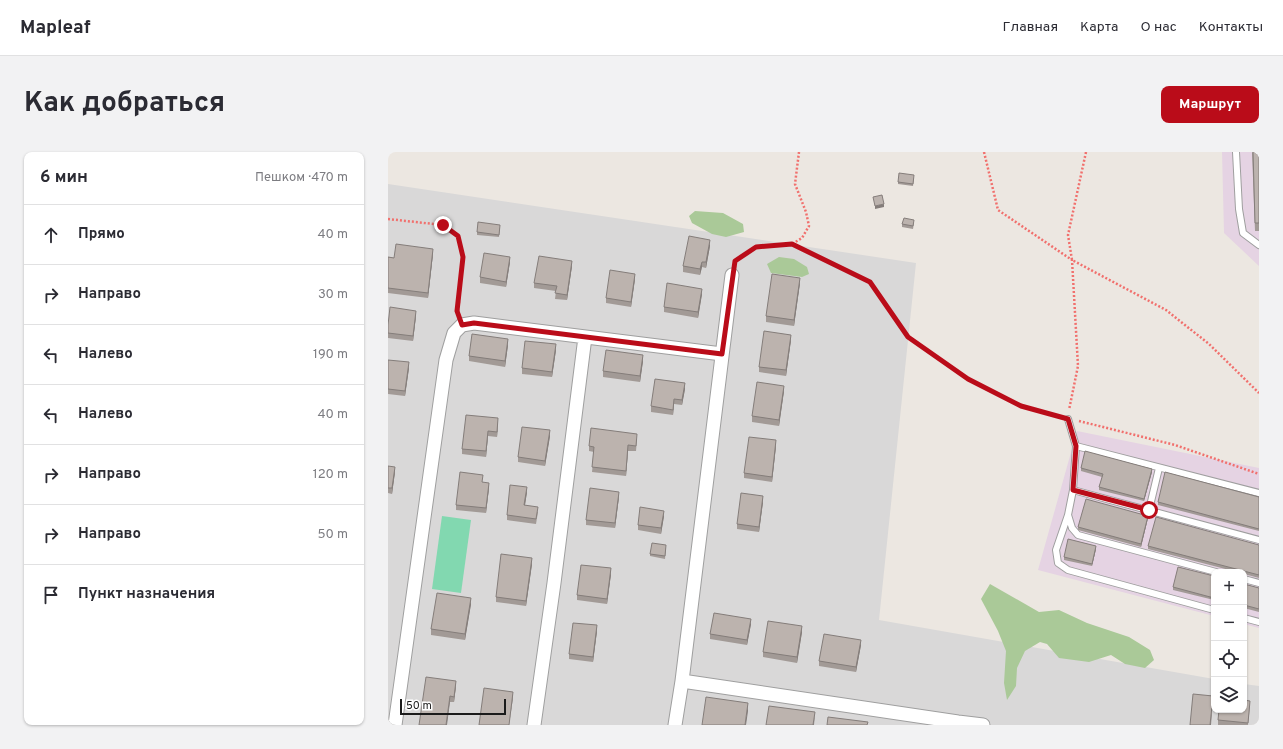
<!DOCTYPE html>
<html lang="ru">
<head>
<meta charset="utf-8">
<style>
  :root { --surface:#fff; --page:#f2f2f3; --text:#2b2b33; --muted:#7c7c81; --line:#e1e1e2; --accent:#ba0c19 }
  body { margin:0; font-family:Overpass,sans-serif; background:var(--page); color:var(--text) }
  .controls { position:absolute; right:12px; bottom:12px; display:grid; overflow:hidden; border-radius:8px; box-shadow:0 1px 3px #0004 }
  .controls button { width:36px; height:36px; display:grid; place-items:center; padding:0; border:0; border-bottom:1px solid var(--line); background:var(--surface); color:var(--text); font:20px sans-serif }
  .scale { position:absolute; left:12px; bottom:10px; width:106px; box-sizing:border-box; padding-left:4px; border:2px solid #1b1b1b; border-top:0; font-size:11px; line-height:14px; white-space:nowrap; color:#1b1b1b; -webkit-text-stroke:3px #fff; paint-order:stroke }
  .stop { position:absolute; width:12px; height:12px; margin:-9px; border:3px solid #ba0c19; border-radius:50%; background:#fff }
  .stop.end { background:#ba0c19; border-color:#fff; box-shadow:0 1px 4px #0008 }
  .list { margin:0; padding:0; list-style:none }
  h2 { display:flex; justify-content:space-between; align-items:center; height:52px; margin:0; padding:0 16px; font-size:17px }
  h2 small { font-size:13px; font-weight:400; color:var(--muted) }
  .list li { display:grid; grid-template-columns:26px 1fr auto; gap:12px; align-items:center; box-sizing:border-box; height:60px; padding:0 16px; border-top:1px solid var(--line) }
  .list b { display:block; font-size:15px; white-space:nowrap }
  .list em { font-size:13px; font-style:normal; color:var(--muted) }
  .icon { flex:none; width:22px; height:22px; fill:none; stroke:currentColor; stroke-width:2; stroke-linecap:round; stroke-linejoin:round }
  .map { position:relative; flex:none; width:871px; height:573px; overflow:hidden; border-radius:8px }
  header { display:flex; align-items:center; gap:24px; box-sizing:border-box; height:56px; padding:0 20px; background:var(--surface); border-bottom:1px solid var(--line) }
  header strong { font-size:19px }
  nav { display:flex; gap:22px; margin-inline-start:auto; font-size:14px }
  .intro { display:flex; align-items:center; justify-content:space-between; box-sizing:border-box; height:96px; padding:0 24px }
  h1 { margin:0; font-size:28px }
  .button { padding:10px 18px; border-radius:8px; background:var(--accent); color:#fff; font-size:14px; font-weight:700 }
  main { display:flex; gap:24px; padding:0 24px }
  aside { flex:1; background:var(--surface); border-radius:8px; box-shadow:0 1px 3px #0004 }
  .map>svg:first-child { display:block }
  .residential { fill:#d9d8d8 }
  .industrial { fill:#e5d3e3 }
  .forest { fill:#aac998 }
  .pitch { fill:#82d8b0 }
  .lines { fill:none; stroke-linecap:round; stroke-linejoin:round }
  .lane-casing { stroke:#9f9f9f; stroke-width:8 }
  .street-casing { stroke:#9f9f9f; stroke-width:15 }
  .path { stroke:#f1706d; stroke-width:2.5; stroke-dasharray:2 2; stroke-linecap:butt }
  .lane { stroke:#fff; stroke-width:6 }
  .street { stroke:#fff; stroke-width:13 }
  .wall { fill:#a29a96 }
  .shaded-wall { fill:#847d7a }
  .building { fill:#bcb3ae; stroke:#847d7a }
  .route { stroke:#ba0c19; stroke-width:5 }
</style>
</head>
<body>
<header>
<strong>Mapleaf</strong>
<nav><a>Главная</a><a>Карта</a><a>О нас</a><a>Контакты</a></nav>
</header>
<div class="intro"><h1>Как добраться</h1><a class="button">Маршрут</a></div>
<main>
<aside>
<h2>6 мин<small>Пешком · 470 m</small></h2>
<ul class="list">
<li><svg class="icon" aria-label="ahead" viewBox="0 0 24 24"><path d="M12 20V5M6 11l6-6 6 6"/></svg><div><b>Прямо</b></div><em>40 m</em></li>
<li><svg class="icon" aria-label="right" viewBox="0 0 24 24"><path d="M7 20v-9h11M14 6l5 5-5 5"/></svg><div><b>Направо</b></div><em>30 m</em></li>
<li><svg class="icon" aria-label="left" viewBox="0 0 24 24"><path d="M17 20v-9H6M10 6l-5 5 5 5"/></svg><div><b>Налево</b></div><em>190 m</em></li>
<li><svg class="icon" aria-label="left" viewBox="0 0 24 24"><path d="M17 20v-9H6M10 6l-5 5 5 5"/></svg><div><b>Налево</b></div><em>40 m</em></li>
<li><svg class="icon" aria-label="right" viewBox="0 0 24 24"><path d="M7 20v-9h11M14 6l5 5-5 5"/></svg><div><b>Направо</b></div><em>120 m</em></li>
<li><svg class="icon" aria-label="right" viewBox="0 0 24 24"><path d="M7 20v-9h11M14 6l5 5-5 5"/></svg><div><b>Направо</b></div><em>50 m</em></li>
<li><svg class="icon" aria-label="arrive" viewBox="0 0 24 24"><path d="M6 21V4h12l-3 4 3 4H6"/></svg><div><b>Пункт назначения</b></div></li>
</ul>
</aside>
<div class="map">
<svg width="871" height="573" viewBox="0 0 871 573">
  <rect width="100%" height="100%" fill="#ece7e1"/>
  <path class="residential" d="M0,32L528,111L491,468L826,527V558H856V532L871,534V573H0Z"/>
  <path class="industrial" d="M834,0H871V114L836,81Z
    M689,279L871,316V476L856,472V420H826V464L650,418Z"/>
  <path class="forest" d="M307,59L335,61L355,72L356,80L338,85L324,82L304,71L301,64Z
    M391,105L406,107L419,115L421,122L414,125L383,121L379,112Z
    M602,432L651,460L671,458L699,471L741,485L762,498L766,508L757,516L737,512L723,503L701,510L671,506L659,492L652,490L637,499L629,516L628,534L619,548L616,531L618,499L610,479L593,447Z"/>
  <path class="pitch" d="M54,364L83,368L73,441L44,437Z"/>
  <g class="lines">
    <g class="lane-casing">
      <path id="lane" d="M848,0L851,57L855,81L871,93
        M680,267L688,294L685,338L680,363L668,398L670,411L680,418L826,458
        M688,294L871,341
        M685,338L871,388
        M761,358L771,316
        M680,363L684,376L690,383L828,420
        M856,427L871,431
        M856,466L871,470"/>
    </g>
    <g class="street-casing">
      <path id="street" d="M294,529L570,570L595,573
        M7,573L58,208L66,181L74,173L86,171L334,202
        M146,573L166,431L197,185
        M287,573L294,529L344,123"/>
    </g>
    <path class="path" d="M596,0L610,58L684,108L690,214L681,258
      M698,0L680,83L684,108L778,158L821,192L871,241
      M0,67L55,73L70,84L75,105L70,161
      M404,92L482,130L520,185L580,227L633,254L671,264
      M346,111L347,109L368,95L404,92L414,86L421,74L418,60L407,32L411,0
      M691,269L787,293L871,322"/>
    <use href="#lane" class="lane"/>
    <use href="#street" class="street"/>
  </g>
  <path class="wall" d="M864,0H871V79H867Z
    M526,26L525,34L510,32V30Z
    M526,71L525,77L514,75V72Z
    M112,76L111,85L89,83V80Z
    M322,94L318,116L314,115L312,123L295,120V114Z
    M45,102L40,146L0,141V105L6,106Z
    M122,110L118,135L92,131V125Z
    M184,114L179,148L167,147L168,139L146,136V131Z
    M247,127L243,155L218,151V146Z
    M412,131L406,174L378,170V164Z
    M314,142L310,166L276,160V155Z
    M28,164L25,189L0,186V173Z
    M403,188L398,224L371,220V215Z
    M120,193L117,215L81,209V204Z
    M168,198L164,225L134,222V216Z
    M0,208L21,216L17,244L0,242Z
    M255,209L252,230L215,225V219Z
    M297,237L294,253L286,252L285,263L263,260V254Z
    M396,239L391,274L364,270V264Z
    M110,272L109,285L100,284L98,305L74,302V297Z
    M162,284L157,314L130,310V305Z
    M249,287L248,299H240L238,324L204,320L206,300L201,299V294Z
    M388,294L384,330L356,326V321Z
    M0,314L7,320L4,342L0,341Z
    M693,316L764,320L756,349L711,338V335L714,325L693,319Z
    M95,330L101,336L98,361L68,358V353Z
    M139,340L137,353L150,360L148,372L119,368V363Z
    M231,345L227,376L198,373V368Z
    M871,345V379L770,353V350Z
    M375,350L371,380L349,377V372Z
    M276,364L273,382L250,378V373Z
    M760,366L753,395L690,378V375Z
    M871,393V426L856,422V420H849L760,397V394Z
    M278,396L277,407L262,404V402Z
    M708,397L704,414L676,408V405Z
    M144,412L138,454L108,450V445Z
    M223,422L219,452L189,448V443Z
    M826,424V448L785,438V435Z
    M856,432L871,436V460L856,456Z
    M83,452L77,488L43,483V477Z
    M363,472L359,493L322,487V482Z
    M209,479L205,510L181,507V502Z
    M414,480L409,511L375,505V500Z
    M473,493L468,520L431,514V509Z
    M68,534L66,550H62L31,573Z
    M862,554L860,573H830V568Z"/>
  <path class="shaded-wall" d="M496,52V55L487,57V54Z
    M322,88V94L318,116V110Z
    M45,97V102L40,146V141Z
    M122,105V110L118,135V130Z
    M184,109V114L179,148V143Z
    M314,110V115L312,123V117Z
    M247,122V127L243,155V150Z
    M412,126V131L406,174V168Z
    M314,137V142L310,166V160Z
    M28,159V164L25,189V184Z
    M403,183V188L398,224V218Z
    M120,187V193L117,215V209Z
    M168,192V198L164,225V220Z
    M255,203V209L252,230V224Z
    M21,210V216L17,244V239Z
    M297,231V237L294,253V248Z
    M396,234V239L391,274V268Z
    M286,247V252L285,263V258Z
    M110,266V272L109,285V280Z
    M162,278V284L157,314V309Z
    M100,279V284L98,305V299Z
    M388,288V294L384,330V325Z
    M240,293V299L238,324V319Z
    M7,315V320L4,342V336Z
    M764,317V320L756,349V347Z
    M101,331V336L98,361V356Z
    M139,335V340L136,359V353Z
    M231,340V345L227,376V371Z
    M375,344V350L371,380V375Z
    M276,359V364L273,382V376Z
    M760,364V366L753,395V392Z
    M708,394V397L704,414V412Z
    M144,406V412L138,454V449Z
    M223,416V422L219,452V447Z
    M83,446V452L77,488V482Z
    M363,467V472L359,493V488Z
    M209,473V479L205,510V505Z
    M414,474V480L409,511V505Z
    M473,488V493L468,520V515Z
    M68,529V534L66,550V545Z
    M125,540V546L121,573Z
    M62,544V550L59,573H58Z
    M825,544L823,573H822Z
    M360,551V559L358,573H357Z
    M427,560L426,573H425Z"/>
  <path class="building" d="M865,0H871V71H867Z
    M511,21L526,23L525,32L510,30Z
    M494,43L496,52L487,54L485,45Z
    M516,66L526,68L525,74L514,72Z
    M90,70L112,73L111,83L89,80Z
    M301,84L322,88L318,110H314L312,117L295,114Z
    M8,92L45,97L40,141L0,136V105L6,106Z
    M96,101L122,105L118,130L92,125Z
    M151,104L184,109L179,143L167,141L169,134L146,131Z
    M222,118L247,122L243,150L218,146Z
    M384,122L412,126L406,168L378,164Z
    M279,131L314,137L310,160L276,155Z
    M2,155L28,159L25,184L0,181V173Z
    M376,179L403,183L398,218L371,215Z
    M84,182L120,187L117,209L81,204Z
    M137,189L168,192L164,220L134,216Z
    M218,198L255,203L252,224L215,219Z
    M0,208L21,210L17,239L0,237Z
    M267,227L297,231L294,248L286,247L285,258L263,254Z
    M369,230L396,234L391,268L364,264Z
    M78,263L110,266L109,280L100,279L98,299L74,297Z
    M134,275L162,278L157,309L130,305Z
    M203,276L249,282L248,294L240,293L238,319L204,315L206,295L201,294Z
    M361,285L388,288L384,325L356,321Z
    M697,299L764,317L756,347L711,335L715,322L693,316Z
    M0,314L7,315L4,336H0Z
    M72,320L95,323L94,330L101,331L98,356L68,353Z
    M777,320L871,345V377L770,350Z
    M122,333L139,335L136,353L150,355L148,367L119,363Z
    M202,336L231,340L227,371L198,368Z
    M353,341L375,344L371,375L349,372Z
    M698,347L760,364L753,392L690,375Z
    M252,355L276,359L273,376L250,373Z
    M768,365L871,393V423L760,394Z
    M680,387L708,394L704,412L676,405Z
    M264,391L278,393L277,404L262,402Z
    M113,402L144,406L138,449L108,445Z
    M193,413L223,416L219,447L189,443Z
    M790,415L826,424V446L785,435Z
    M856,432L871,436V457L856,453Z
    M49,441L83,446L77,482L43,477Z
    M326,461L363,467L359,488L322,482Z
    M380,469L414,474L409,505L375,500Z
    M185,471L209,473L205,505L181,502Z
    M436,482L473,488L468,515L431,509Z
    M38,525L68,529L66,545L62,544L58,573H31Z
    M96,536L125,540L121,573H91Z
    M805,542L825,544L822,573H802Z
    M318,545L360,551L357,573H314Z
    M856,548L862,549L860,571L830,568L831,558H856Z
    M381,554L427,560L425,573H378Z
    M440,565L480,570L479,573H439Z"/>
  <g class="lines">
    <path class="route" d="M55,73L70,84L75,105L69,159L74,173L86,171L334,202L347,109L368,95L404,92L482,130L520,185L580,227L633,254L680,267L688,294L685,338L761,358"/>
  </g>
</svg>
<div class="controls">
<button>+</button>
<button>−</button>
<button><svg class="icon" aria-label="locate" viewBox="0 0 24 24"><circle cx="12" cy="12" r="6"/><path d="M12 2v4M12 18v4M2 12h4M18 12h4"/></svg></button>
<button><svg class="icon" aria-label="layers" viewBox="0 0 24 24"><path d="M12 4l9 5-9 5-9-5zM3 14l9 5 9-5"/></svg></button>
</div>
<div class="scale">50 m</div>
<div class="stop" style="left:761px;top:358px"></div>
<div class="stop end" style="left:55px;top:73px"></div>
</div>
</main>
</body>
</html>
